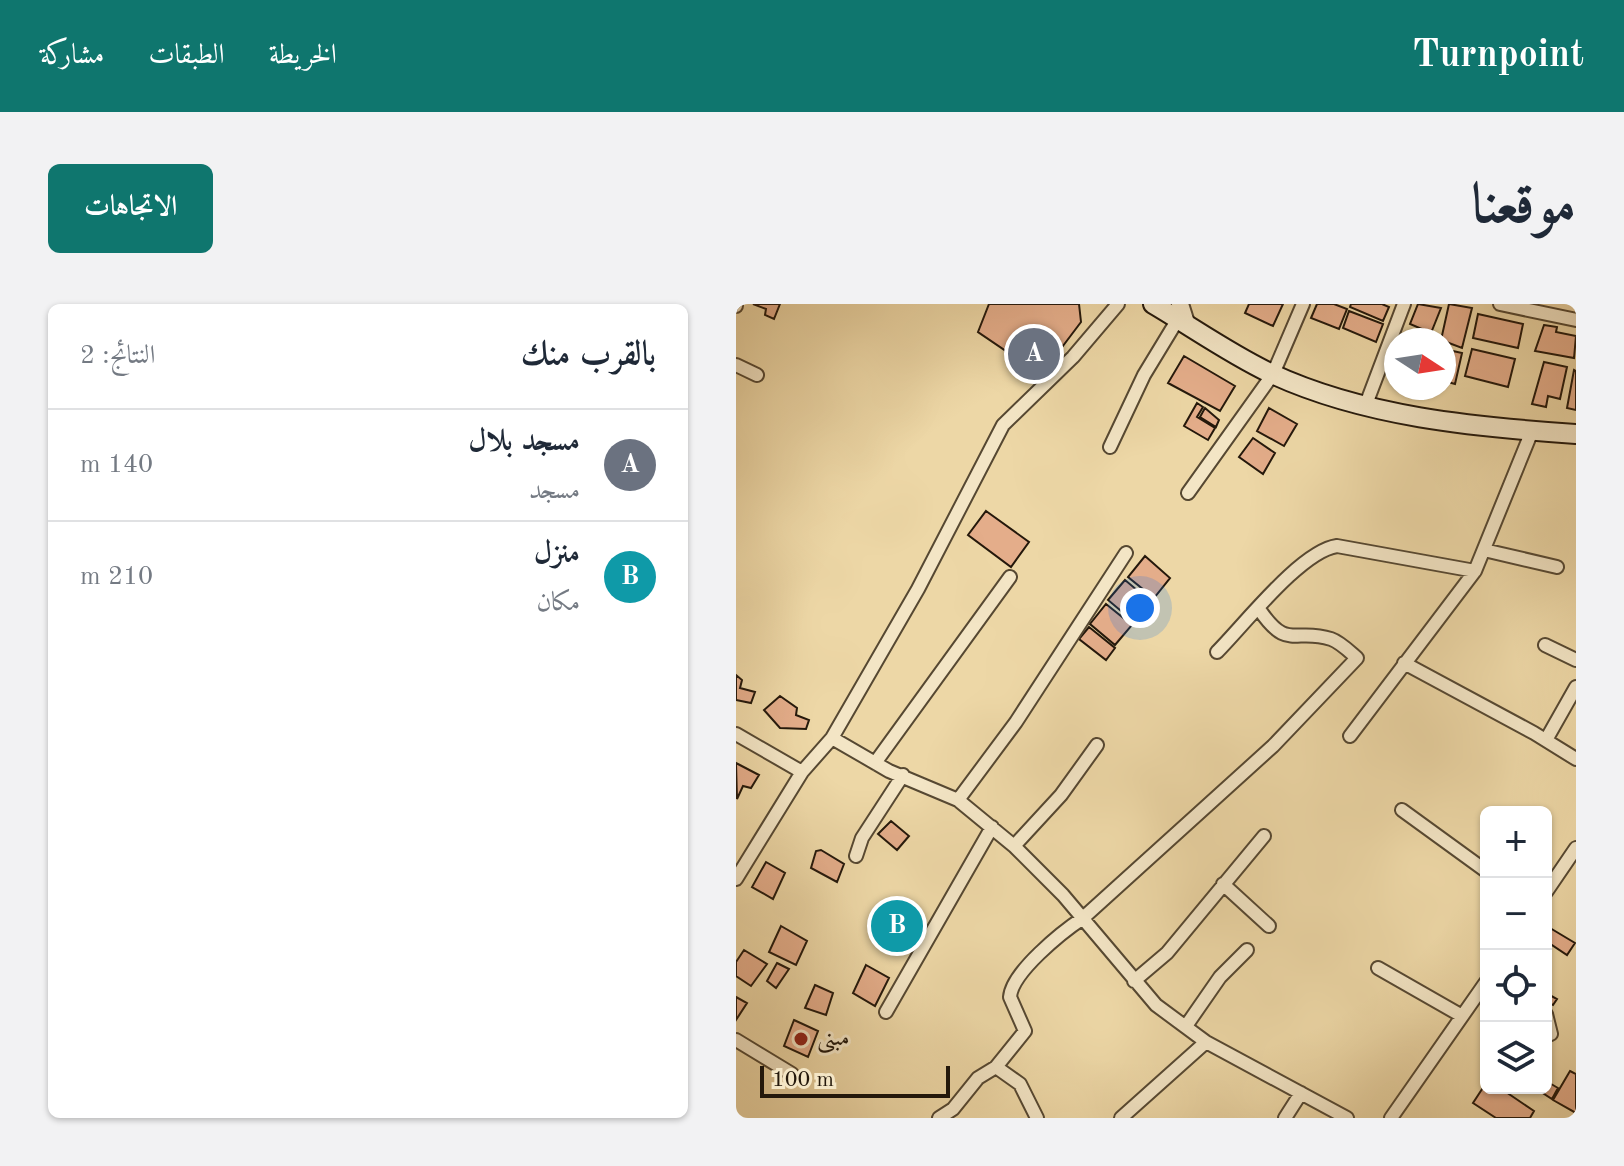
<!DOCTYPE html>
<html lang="ar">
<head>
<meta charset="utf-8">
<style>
  :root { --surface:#fff; --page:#f2f2f3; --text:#1f2937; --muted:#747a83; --line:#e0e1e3; --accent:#0f766e }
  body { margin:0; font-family:"Old Standard TT",Amiri,serif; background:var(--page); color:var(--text); direction:rtl }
  .controls { position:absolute; right:24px; bottom:24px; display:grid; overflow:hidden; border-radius:12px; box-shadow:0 2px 6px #0004 }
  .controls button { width:72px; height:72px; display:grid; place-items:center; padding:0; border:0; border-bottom:2px solid var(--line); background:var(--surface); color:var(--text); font:40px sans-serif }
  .compass { position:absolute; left:648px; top:24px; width:72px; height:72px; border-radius:50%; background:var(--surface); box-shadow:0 2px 6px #0004; rotate:102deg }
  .scale { position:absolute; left:24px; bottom:20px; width:190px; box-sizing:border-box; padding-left:8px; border:4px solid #24180b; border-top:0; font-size:22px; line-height:28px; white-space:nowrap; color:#24180b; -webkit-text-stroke:6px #f3e5c5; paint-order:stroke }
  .you { position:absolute; left:404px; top:304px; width:28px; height:28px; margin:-20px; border:6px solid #fff; border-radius:50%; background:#1a73e8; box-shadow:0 0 0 12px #1a73e833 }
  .badge { display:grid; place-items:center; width:52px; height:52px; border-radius:50%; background:var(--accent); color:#fff; font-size:26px; font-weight:700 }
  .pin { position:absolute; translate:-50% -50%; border:4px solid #fff; box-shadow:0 2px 8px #0006 }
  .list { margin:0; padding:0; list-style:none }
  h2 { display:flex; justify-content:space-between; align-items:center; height:104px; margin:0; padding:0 32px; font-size:34px }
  h2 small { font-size:26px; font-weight:400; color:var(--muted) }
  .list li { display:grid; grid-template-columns:52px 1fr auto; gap:24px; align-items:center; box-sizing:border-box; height:112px; padding:0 32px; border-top:2px solid var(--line) }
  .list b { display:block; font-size:30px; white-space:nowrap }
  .list p { margin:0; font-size:26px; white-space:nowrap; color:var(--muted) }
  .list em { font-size:26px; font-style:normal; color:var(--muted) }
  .icon { flex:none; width:44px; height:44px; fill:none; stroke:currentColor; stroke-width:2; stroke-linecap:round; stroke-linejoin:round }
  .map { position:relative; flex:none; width:840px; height:814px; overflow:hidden; direction:ltr; border-radius:12px }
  header { display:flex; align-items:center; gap:48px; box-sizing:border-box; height:112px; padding:0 40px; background:var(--accent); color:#fff }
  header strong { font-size:38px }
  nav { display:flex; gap:44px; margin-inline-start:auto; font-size:28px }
  .intro { display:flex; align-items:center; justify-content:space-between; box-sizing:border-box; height:192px; padding:0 48px }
  h1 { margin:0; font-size:56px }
  .button { padding:20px 36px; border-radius:12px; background:var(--accent); color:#fff; font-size:28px; font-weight:700 }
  main { display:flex; gap:48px; padding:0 48px }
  aside { flex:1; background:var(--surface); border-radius:12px; box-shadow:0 2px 6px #0004 }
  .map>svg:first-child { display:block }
  .building { fill:#e4ad8a; stroke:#24180b; stroke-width:2 }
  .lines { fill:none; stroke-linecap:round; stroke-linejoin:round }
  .minor-casing { stroke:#564832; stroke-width:16 }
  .tertiary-casing { stroke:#564832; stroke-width:20 }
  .secondary-casing { stroke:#24180b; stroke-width:22 }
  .minor { stroke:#f3e5c5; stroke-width:12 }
  .tertiary { stroke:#f3e5c5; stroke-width:16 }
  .secondary { stroke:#f3e5c5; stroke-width:18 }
  .poi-dot { fill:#8f2418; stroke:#f3e5c5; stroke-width:3 }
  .labels { text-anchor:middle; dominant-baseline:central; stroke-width:6; stroke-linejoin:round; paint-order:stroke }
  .poi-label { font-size:24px; fill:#24180b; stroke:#f3e5c5; text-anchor:start }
</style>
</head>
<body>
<header>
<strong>Turnpoint</strong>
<nav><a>الخريطة</a><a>الطبقات</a><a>مشاركة</a></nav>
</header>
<div class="intro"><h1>موقعنا</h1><a class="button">الاتجاهات</a></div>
<main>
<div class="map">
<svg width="840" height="814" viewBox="0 0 840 814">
  <rect width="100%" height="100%" fill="#edd7a6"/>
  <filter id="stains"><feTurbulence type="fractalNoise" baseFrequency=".0025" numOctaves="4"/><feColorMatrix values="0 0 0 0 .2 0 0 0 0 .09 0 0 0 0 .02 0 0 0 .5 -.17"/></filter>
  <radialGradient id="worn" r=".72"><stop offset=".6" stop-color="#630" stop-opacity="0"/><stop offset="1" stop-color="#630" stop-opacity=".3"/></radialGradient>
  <path class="building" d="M44,0L38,15L29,11L30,5L17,0Z
    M253,0H343L345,18L305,71L242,28Z
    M513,0H547L537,22L509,9Z
    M581,0H598L611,5L603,25L575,14Z
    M615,0H646L653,3L647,17L614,3Z
    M682,0L705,4L695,29L674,20Z
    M713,0L736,4L726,44L705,36Z
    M613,7L647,20L640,38L607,24Z
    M742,10L787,20L782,44L737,34Z
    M808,21L821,23L820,28L840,32L838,54L799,47Z
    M708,45L726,49L719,80L708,77Z
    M736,45L779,55L772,83L729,72Z
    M448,52L499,82L484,107L432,79Z
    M808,58L831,63L824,95L812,92L810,103L796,100Z
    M838,66L840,67V106L831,104Z
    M461,99L467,103L461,113L479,124L472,136L448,122Z
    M469,104L483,116L480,123L464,113Z
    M533,104L561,120L548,142L521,127Z
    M517,134L539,149L527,170L503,153Z
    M250,207L293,238L275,263L232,231Z
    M409,252L434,274L418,294L392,273Z
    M389,276L414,297L397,317L372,296Z
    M370,300L396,321L379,341L354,320Z
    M353,323L379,344L370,356L343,335Z
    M0,371L6,376L4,384L19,388L15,399L0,396Z
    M44,392L61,404L60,411L73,416L70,425L44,424L28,406Z
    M0,459L23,471L15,484L7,482L1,495Z
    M155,517L173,532L161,546L142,530Z
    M85,546L108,560L101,578L75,564L80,547Z
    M30,558L49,569L37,595L16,583Z
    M149,599L185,624L175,644L138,620Z
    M45,622L71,637L60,661L33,648Z
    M814,624L839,639L831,651L810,637Z
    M8,646L31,660L15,682L0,672V658Z
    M41,659L53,665L40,684L31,677Z
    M130,661L153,674L139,702L117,689Z
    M79,681L97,689L90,711L69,704Z
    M810,689L821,695L817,701L810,697Z
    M0,693L11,699L0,716Z
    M58,716L82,727L72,753L48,742Z
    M834,767L840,770V809L817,796Z
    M810,777L822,784L816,795L802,786L810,784Z
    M750,779V784H764L798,807L794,814H760L737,799Z"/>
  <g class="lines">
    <g class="minor-casing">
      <path id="minor" d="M764,0L840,16
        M0,2V0
        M0,61L21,71
        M629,103L668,0
        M374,143L408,71L442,15
        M452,189L537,70L567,0
        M748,246L821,263
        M809,341L840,356
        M481,348C508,321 565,247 601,242L739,267L796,127
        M668,359L798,429L840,455
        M0,430L66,468
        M614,432L739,267
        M96,434L153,467L222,496L278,542L327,591L420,701L470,738L611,814
        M810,436L840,383
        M139,459L274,273
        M222,496L280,418L390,249
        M666,506L750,567
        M278,542L325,491L361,441
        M120,552L126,534L167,471
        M0,575L66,468L96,434L182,285L267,121L337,53L382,0
        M487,580L533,622
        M810,588L840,544
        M642,664L726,712
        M398,677L431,649L528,532
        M150,708L256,523
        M810,710L815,730
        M450,722L484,673L511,646
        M0,736L56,770
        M260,763L284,780L301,814
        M203,814L217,805L242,774L260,763L289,727L274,693C276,668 326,628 347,614L537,442L621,354C614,348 604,338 595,335C558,323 552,348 523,305
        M385,814L470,738
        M549,814L565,789
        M655,814L750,678"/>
    </g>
    <g class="tertiary-casing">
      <path id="tertiary" d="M444,0L450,19"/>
    </g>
    <g class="secondary-casing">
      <path id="secondary" d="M417,0C456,23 494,50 534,69C628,113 738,123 840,130"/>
    </g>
    <use href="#minor" class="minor"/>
    <use href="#tertiary" class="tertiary"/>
    <use href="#secondary" class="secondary"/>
  </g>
  <circle class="poi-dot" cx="65" cy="735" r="8"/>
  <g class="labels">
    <g class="poi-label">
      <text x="81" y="735">مبنى</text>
    </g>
  </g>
  <rect width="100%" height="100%" filter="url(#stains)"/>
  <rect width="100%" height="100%" fill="url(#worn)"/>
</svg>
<div class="controls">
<button>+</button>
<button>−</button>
<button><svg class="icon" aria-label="locate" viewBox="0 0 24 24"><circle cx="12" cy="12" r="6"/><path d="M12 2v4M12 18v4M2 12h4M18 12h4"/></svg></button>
<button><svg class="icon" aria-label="layers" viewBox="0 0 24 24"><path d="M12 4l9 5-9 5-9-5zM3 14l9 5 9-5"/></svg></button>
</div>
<svg class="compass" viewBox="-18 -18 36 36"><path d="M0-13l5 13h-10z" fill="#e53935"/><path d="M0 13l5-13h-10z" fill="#747a83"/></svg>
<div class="scale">100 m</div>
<div class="you"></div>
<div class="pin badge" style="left:298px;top:50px;background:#6b7280">A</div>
<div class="pin badge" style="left:161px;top:622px;background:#0f9aa8">B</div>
</div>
<aside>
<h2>بالقرب منك<small>النتائج: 2</small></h2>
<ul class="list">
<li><span class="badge" style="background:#6b7280">A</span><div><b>مسجد بلال</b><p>مسجد</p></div><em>140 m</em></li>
<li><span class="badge" style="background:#0f9aa8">B</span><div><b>منزل</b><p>مكان</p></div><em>210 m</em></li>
</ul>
</aside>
</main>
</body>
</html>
